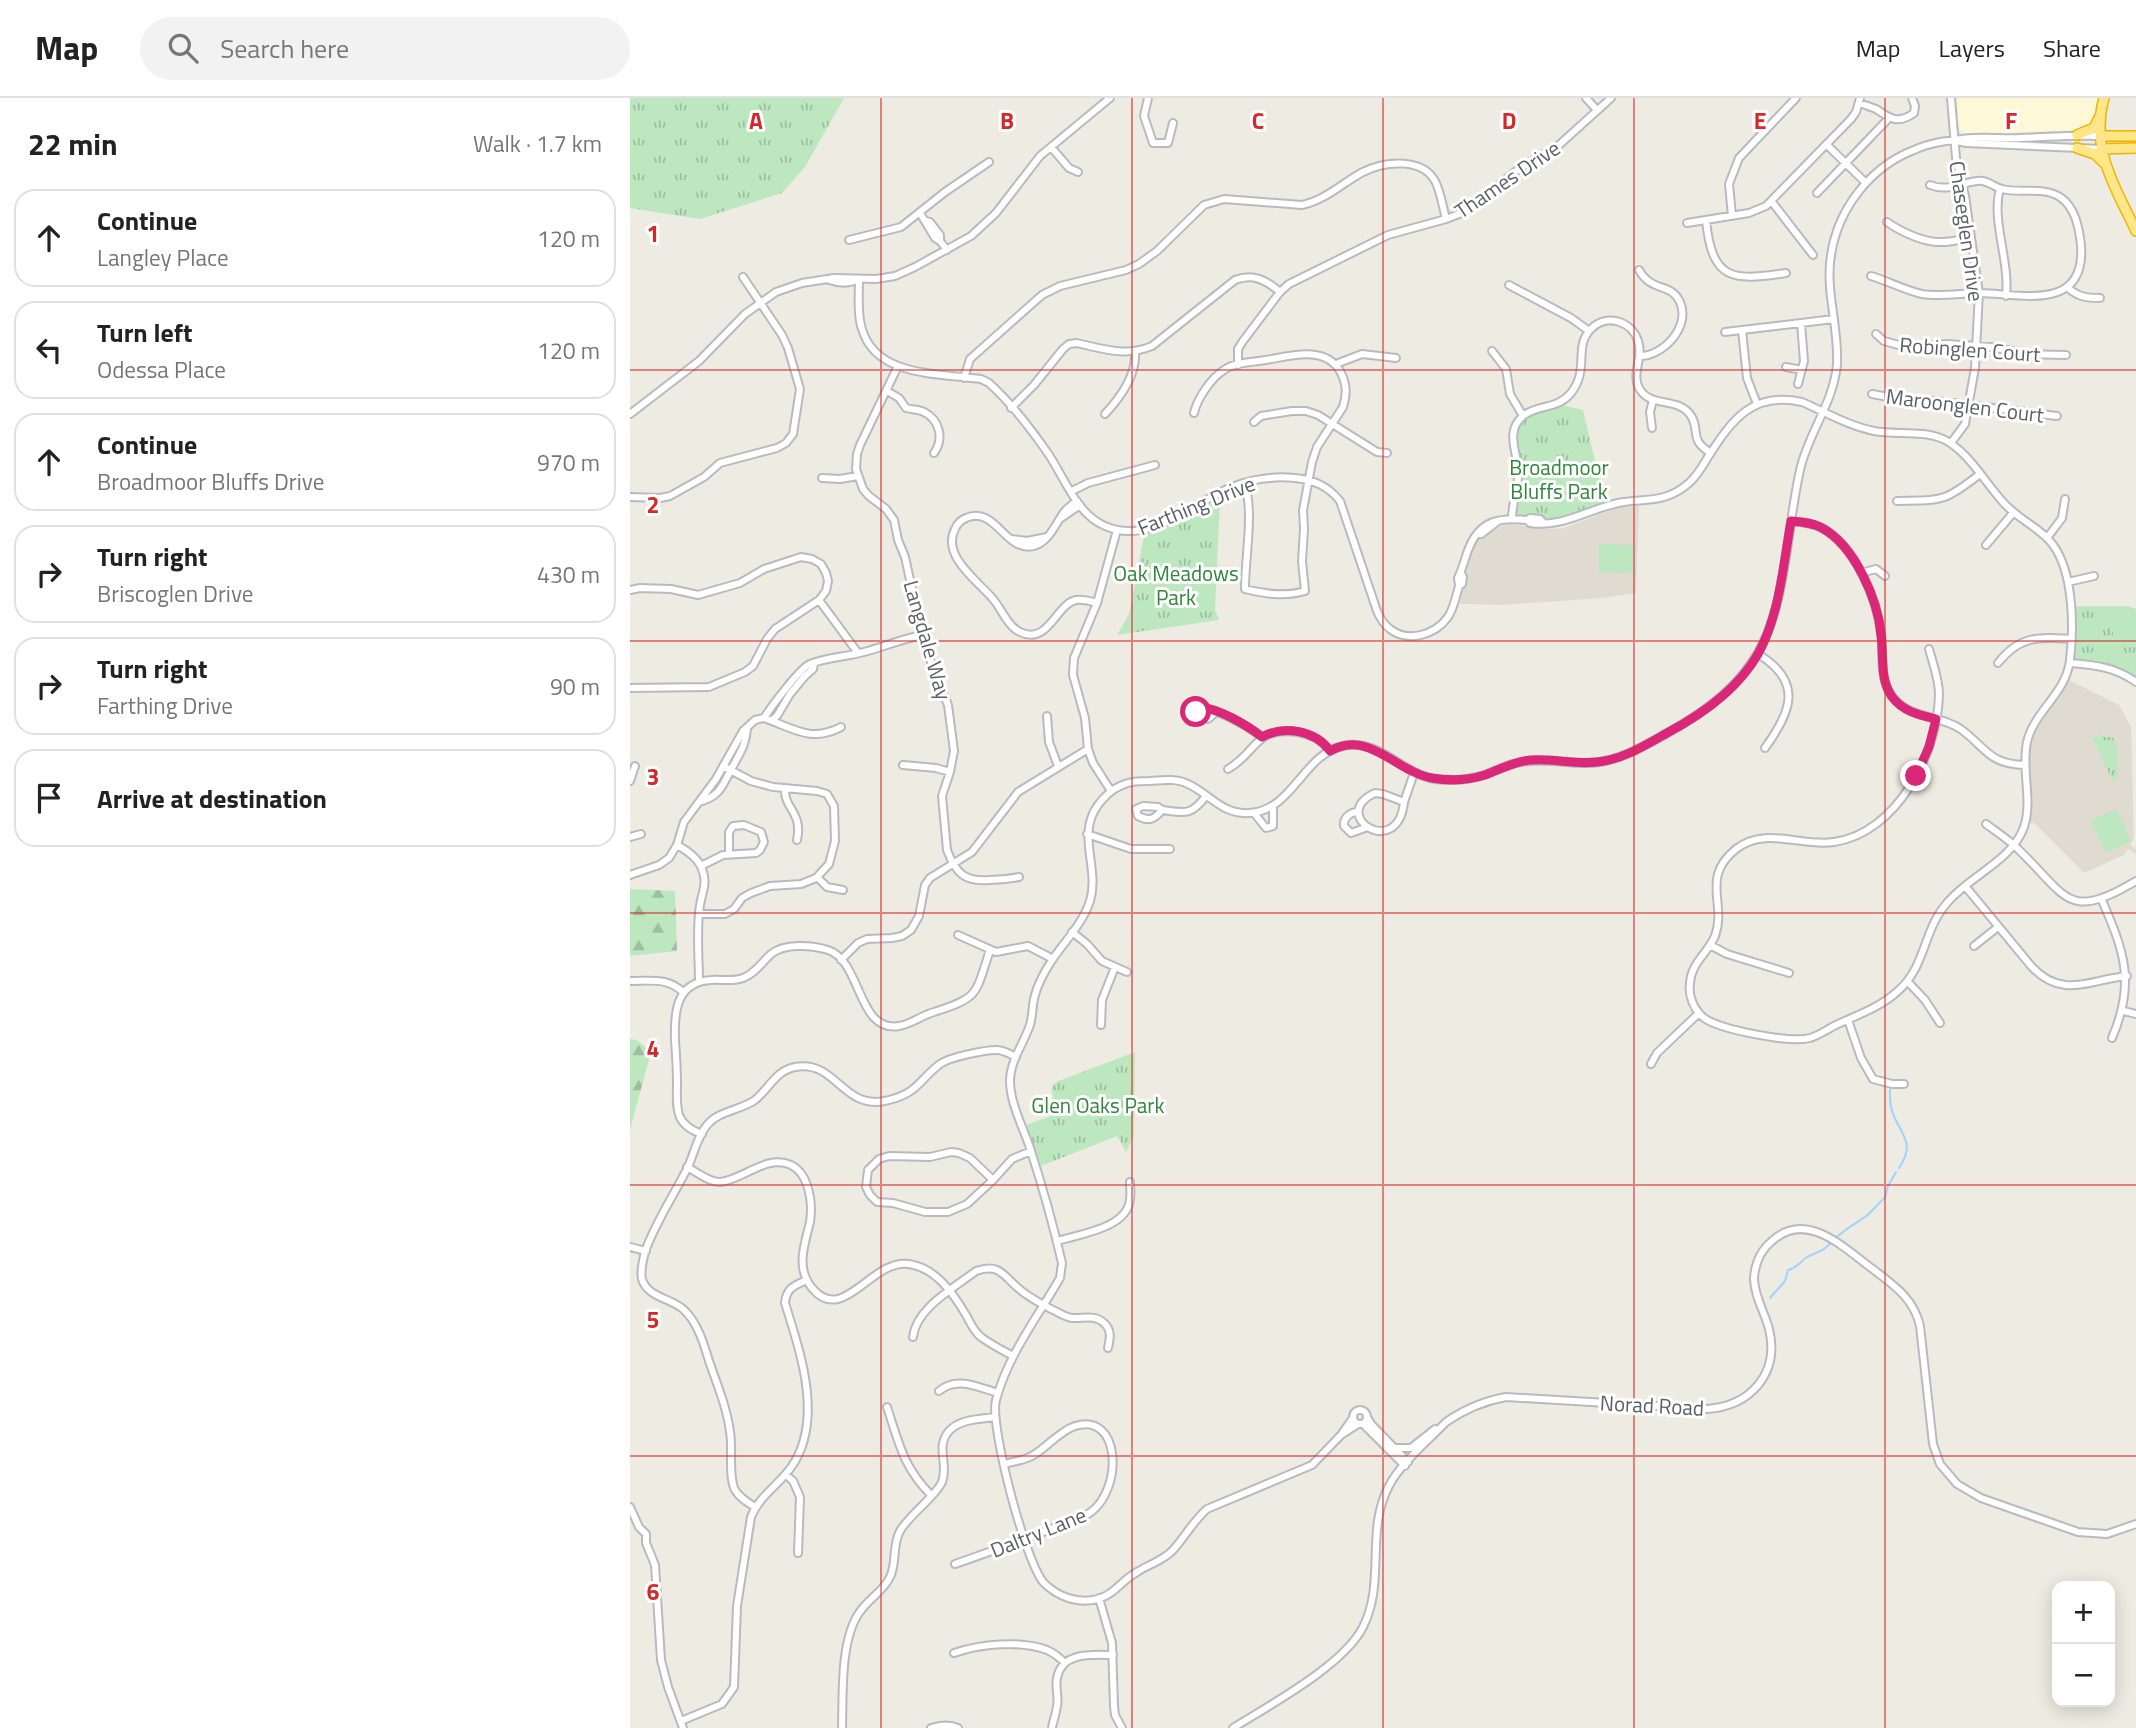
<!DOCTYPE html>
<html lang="en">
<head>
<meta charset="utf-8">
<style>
  :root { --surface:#fff; --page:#f2f2f2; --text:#222; --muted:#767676; --line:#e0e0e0 }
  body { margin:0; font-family:"Titillium Web",sans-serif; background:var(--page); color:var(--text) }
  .controls { position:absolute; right:21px; bottom:21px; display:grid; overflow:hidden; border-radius:14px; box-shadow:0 4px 18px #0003 }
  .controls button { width:63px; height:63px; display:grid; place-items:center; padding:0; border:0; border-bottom:2px solid var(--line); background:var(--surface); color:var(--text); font:35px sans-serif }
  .stop { position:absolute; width:21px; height:21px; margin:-16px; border:5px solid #db2777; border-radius:50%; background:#fff }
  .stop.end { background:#db2777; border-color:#fff; box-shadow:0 2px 7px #0008 }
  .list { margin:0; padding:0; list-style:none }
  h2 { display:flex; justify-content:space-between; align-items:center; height:91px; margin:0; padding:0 28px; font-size:30px }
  h2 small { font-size:23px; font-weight:400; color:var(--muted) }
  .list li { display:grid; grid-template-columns:46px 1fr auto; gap:21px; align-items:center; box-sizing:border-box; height:98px; margin:0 14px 14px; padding:0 14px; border:2px solid var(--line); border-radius:21px }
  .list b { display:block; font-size:26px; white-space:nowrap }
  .list p { margin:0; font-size:23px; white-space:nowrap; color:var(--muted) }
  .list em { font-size:23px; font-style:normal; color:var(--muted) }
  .icon { flex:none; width:38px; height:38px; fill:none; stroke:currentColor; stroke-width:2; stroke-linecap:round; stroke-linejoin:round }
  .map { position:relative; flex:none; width:1506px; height:1630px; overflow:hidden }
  header { display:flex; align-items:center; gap:42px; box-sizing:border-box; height:98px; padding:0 35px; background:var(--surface); border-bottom:2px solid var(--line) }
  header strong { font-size:33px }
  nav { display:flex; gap:38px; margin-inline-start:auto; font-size:24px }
  .search { width:490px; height:63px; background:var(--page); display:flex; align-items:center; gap:18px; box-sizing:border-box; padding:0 24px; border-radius:38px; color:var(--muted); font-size:26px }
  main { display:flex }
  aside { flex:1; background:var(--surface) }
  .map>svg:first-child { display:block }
  .commercial { fill:#fff8d7 }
  .education { fill:#dfdbd1 }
  .grass { fill:url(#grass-tufts) }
  .forest { fill:url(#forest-firs) }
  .pitch { fill:#bde7bf }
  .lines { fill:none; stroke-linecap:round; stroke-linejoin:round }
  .stream { stroke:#a2d2ff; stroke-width:2 }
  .minor-casing { stroke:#b8bac0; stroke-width:10 }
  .highway-casing { stroke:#f1b200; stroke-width:12 }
  .minor { stroke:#fff; stroke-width:6 }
  .highway { stroke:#ffe789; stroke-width:9 }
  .route { stroke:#db2777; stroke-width:9 }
  .grid { fill:none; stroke:#d62828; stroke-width:2; stroke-opacity:0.55 }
  .labels { text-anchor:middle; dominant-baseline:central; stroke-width:6; stroke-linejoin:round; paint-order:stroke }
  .street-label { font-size:21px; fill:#5b5e64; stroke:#fff }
  .park-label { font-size:21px; fill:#308639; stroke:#fff }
  .grid-label { font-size:23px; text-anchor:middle; font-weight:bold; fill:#d62828; stroke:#fff; stroke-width:6; stroke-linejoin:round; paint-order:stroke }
</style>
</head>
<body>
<header>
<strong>Map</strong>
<div class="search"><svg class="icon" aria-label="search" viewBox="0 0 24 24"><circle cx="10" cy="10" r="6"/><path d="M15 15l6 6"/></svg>Search here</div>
<nav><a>Map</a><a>Layers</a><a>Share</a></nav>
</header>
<main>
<aside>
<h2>22 min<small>Walk · 1.7 km</small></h2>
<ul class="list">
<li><svg class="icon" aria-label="ahead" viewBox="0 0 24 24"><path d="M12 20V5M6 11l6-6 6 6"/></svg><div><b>Continue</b><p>Langley Place</p></div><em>120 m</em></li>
<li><svg class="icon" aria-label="left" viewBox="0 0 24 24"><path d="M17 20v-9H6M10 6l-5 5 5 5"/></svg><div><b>Turn left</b><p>Odessa Place</p></div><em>120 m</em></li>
<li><svg class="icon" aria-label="ahead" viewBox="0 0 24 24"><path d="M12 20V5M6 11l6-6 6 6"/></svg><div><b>Continue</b><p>Broadmoor Bluffs Drive</p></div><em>970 m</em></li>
<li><svg class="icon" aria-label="right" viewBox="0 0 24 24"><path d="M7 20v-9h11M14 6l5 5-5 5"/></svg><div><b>Turn right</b><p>Briscoglen Drive</p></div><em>430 m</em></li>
<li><svg class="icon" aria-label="right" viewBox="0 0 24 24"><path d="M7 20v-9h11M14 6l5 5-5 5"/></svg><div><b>Turn right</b><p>Farthing Drive</p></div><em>90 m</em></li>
<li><svg class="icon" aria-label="arrive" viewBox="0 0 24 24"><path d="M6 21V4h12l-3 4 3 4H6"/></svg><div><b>Arrive at destination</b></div></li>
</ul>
</aside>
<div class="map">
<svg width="1506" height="1630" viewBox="0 0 1506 1630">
  <defs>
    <pattern id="grass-tufts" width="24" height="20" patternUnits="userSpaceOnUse" patternTransform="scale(1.75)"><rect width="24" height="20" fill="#bde7bf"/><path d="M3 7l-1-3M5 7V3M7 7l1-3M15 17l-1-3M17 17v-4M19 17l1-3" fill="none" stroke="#9dbe9f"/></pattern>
    <pattern id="forest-firs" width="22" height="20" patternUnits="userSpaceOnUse" patternTransform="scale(1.75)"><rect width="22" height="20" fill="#bde7bf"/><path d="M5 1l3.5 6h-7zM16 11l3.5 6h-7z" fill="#9dbe9f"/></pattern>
  </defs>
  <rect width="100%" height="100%" fill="#eeece2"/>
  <path class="commercial" d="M1327,0H1469L1464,25L1454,32L1386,34L1378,37L1332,35L1329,30Z"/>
  <path class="education" d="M1009,408L1006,495L972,500L871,507L830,506L841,453L849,441L864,430L880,426L921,431L933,430L990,409Z
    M1439,582L1489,607L1501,629L1504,739L1500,747L1506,751V756L1498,751L1494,757L1454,775L1404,725H1399V647L1404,634L1434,593Z"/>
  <path class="grass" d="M0,0H214L175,69L152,95L70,121L0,110Z
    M932,307L953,312L975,405L942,418L928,421L887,417L885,415L891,374L885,343L889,328L898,319Z
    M590,401L585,512L589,522L487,537L499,516L514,438Z
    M1446,508H1498L1506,511V580L1486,569L1473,565L1444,561Z
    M1470,636L1474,639H1482L1487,645L1488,680L1485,683L1482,681L1462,640Z
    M505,954L504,1037L496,1054L487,1038L411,1068L397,1027L428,1015L421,991L426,984Z"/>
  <path class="forest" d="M0,791L45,793L47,853L0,858Z
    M0,941L7,942L21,954L0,1032Z"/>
  <path class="pitch" d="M969,446L1003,447V475L969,474Z
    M1496,511L1506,514V549H1488L1483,546V512Z
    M1486,711L1501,743L1476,755L1461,722Z"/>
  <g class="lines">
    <path class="stream" d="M1260,992C1260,997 1260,1004 1261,1009C1267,1035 1288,1042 1269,1070
      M1206,1140C1215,1131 1225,1126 1235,1119C1242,1114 1247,1106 1255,1100L1258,1088L1266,1074
      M1140,1200L1155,1183L1158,1172C1167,1170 1171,1163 1177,1159C1189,1153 1191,1155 1202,1144"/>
    <g class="minor-casing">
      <path id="minor" d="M518,0L514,18L523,45H538L543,25
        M956,0L967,12
        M1321,0L1326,60L1335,98L1349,195L1345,270L1336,320L1335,326L1321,345
        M1229,5C1235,7 1241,9 1246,11C1260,20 1267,27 1284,15L1285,8L1282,0
        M1327,43L1336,45L1471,51
        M1197,47L1236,85
        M421,49L439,70L448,74
        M1370,91C1361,122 1380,163 1376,198
        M1187,95L1258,21
        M1142,104L1183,157
        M290,115L305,140L310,143L317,152
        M1102,118L1099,86L1109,60L1166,0
        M1076,122C1082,183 1102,183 1156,175
        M296,123L300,124L310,137V143
        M1257,124C1271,134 1295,145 1312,144C1322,144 1332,141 1341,140
        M1057,125L1119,115L1136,108L1221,21L1226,14L1230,0
        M219,142L271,129L315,94L359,64
        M1009,172C1022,195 1041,184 1050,204C1061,229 1033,258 1010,258
        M1241,178C1258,183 1274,192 1292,196C1311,199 1332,195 1351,195C1392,196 1456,214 1451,147C1449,129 1445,109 1430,99C1412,88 1391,96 1372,91C1363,89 1357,81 1347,83C1330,85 1317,94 1300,87
        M229,181C229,197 227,216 232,231C246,280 311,275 351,281L359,285C379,303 401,331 417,354C434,378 446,416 475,428C520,448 563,404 602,389C622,381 644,378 665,380C684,382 698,388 710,403L747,513C750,520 753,526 760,531C778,545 805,537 818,519C824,510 826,498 829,488L832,486L833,479L831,475
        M199,182C208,185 220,186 229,181
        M879,187L941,220L959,233
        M1437,189C1448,199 1456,200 1470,200
        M1112,232L1117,280L1127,306
        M1095,234L1204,221
        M1246,236L1254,243L1279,250L1317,246L1361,249L1397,256L1436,257
        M862,253L876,271L880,296L893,318
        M706,266L732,256L766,260
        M608,267V251L613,243L650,194L659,186L758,137L816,121L834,114L890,70L929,47L981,0
        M268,268L230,347L227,356L226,371L233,391L239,398L256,411L264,422L268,442L275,459L292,537L306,579L318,607L324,653L320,674L312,698L317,752C326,776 335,784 360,782C370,782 379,781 389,779
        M1156,269L1172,272
        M334,280L340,261L412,197L430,188L496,172L509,166L527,153L574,107L594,101L672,107C696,102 712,85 733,74C755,63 794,59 806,85C811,96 813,110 816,121
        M1168,286L1174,263L1171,225
        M257,293L269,300L276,310C283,312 289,311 294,314C310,322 314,341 304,355
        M1242,296L1287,304L1306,303L1427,318
        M381,310L404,287L433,251L439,246L447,245C473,251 496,259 522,248L605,182C623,175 636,182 650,194
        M564,315C567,301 581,280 594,272C605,264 623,264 636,262C660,258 695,247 710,273C717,286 717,296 713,309L687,349L682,364L673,412L674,431L672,463L675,493C655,499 635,496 615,491C615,456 624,419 615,385
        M0,316L69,263L115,216L146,194L172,185L204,180L246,181L265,178L285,169L341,138L366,115L410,58L480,0
        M475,316C490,300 507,276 505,253
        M624,324L631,318L662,313H676L688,317L747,354L757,355
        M1022,330L1020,314L1023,302
        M192,380L210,381L228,378
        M442,393L458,385L525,367
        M0,399L30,400L40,398L74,379L90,365L147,350L156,345L163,336L170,291L158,250L152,237L113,179
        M447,403C442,407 435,411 432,417C425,428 418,444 404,448C375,455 366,407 336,420C331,422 327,426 325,431C311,458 348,483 363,501C371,510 378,529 390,534C418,548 426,506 446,502C453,501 460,503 467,505
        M1267,403C1312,402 1313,405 1350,376
        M431,420L450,407
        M882,421C882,406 887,393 888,379C890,357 873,335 893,318C907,306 927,312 941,295C960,271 943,249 961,231C976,215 1002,223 1008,243C1014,259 1001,275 1009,290C1020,310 1045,299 1059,315C1072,331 1057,341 1081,355
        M897,422L900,425C931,430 957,412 988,405C1015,400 1035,406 1059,385C1067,378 1072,369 1078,359C1102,322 1122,293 1172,304C1195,314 1219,328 1244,333C1266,337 1292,332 1313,341C1336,351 1355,384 1372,403C1385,419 1405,427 1419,442C1444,469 1444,528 1440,562C1436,596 1404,613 1397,644C1391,672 1403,702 1394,729C1382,763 1339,778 1317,805C1293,832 1296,868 1269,892C1251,909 1230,916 1208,926C1199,930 1190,937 1180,940C1160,945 1091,932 1074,920C1064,912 1058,898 1060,885C1061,865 1078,855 1085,838C1097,805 1070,780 1106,751C1135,728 1171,749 1204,744C1267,735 1308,655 1309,596C1309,581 1303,566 1299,551
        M1161,423C1172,424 1182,425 1192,430C1224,447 1247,500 1251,535C1254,555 1249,579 1261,597C1278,622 1310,616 1332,632C1357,651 1359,666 1395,667
        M847,436H851L868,423
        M1417,440L1432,420L1435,401
        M381,441L397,443L417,439
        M1356,447L1383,415
        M1231,475L1246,471L1255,478
        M1438,484L1464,478
        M829,488L828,480C832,472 834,464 837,455C848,423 867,419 897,422L900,420L910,421L913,424
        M0,492L10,490L41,491L68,497L110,485L134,471L171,459L182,461L191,466L196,475L198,483L196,493L189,502L145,531L137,541L123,568L115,574L79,589L0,590
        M189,502L228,555
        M1128,556C1174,584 1161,614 1135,650
        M1368,565C1390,537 1409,539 1441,541
        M1440,565C1465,567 1485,569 1506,584
        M586,614L578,621L567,616L566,611C581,606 619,629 632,639
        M417,618L419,644L428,668
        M134,620C141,609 170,570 180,566C197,559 216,559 234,554C253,549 272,541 292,537
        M142,622L147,618L160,596L175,578L183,571L184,566
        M273,667L306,670L320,674
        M598,671C628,654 624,628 668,634C682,637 691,641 700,653
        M0,683L5,668
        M155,691C154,711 173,714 167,742
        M481,693L463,665L458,651L455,620L443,577L444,560L467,505L487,432
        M745,695L753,696L774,704C768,763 697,717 745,695Z
        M69,704C92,698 93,685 103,668C110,655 116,646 117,631
        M774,704L784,675
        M513,708L528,709L532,712C525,721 519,724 508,718L506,711Z
        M532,712C555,715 561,718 576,698
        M728,714C720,714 713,720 714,728L721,735L735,730
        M624,715L636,730L643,728V708
        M1356,726C1368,735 1381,743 1391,754C1438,800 1438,823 1506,783
        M457,736L501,751H540
        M0,739L11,736
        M47,747C58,753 70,761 73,774C77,786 72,795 70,807C66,832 69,859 69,884
        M71,768L93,757L126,755L130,752L134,744L131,734L114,727L103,728L99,734V756
        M0,777L29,767L39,760L47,747L54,724L86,681L113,633L125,622L134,620C163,630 181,645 211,629
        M187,779L197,789L213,792
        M1335,788L1402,869C1433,902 1461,881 1497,878
        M1471,800C1494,853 1506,884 1482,940
        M70,816H95L104,811L112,800L121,795L140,788L171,786L186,780L199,766L205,743L204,708L197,696L187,693L143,689L121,683L93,668
        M442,834L457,846L472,863L497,874
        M328,837L366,854L398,848L423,861
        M1080,847L1097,856L1159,875
        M1344,848L1368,829
        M211,862L228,845L237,841L262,840L272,838L281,832L289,818L295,787L300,780L342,754L388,694L458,651
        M0,883C21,883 38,879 54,895
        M1278,884L1295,902L1310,925
        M1494,913L1506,916
        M1218,922L1231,960L1243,981L1262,986H1274
        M471,927L472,902L485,869
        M1021,966L1027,955L1069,915
        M72,1036C43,1026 47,1009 47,984C47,970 46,956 45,942C44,914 46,884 81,882C91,881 103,884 113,880C125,876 132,864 141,856C154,845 182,847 198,852C232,863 227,935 269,928C282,926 292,917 304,914C350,899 345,897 360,852
        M57,1069C67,1074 80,1085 91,1084C114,1081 137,1056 161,1067C169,1071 174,1078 177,1087C181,1099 182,1111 180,1124C175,1146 165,1169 182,1190C213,1228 242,1160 279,1166C306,1170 323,1195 336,1217C340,1224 344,1234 351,1239C360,1246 372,1252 383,1258
        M363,1082L340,1060L329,1055L321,1054L300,1059L259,1058L249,1061L238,1072L236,1089L240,1097L247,1104L263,1105L295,1114H318L337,1106L363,1082L382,1061L401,1053
        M427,1143C450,1136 498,1130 500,1101C501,1095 500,1089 500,1084
        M0,1149L16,1153
        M283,1239C286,1210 324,1190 346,1173C369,1165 373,1177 388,1190C398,1199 410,1205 421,1211C428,1214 434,1219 442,1220C452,1221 465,1216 474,1225C482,1232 480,1241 478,1250
        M309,1293C327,1278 347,1289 368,1295
        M257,1309C269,1345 273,1369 301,1397
        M723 1319a7 7 0 1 1 14 0a7 7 0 1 1-14 0Z
        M737,1319L741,1326L778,1364
        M723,1320L711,1337L682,1367L577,1411C563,1423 555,1439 543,1452C533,1463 519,1466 507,1474C492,1482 485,1496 468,1501C448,1506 428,1499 414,1485C396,1466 359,1326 366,1302C378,1257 407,1220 430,1180L432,1165C423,1126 412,1087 400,1050C393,1029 380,1005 380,983C380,963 394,945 400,927C403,917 402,907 405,897C408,885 415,873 422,862C435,843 453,825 460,803C470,770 446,737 468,707C474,699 481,692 490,688C500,683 509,683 519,683C532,682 547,680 558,686C580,696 592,717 619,715C663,713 673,656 713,648C749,640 771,675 804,681C820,683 838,682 854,677C867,673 877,666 891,664C917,659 944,668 970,664C990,661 1008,651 1025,642C1063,621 1101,598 1124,561C1158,509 1156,428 1171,368C1180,333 1204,303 1207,266C1209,229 1195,193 1201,157C1208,111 1240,69 1284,52C1299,45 1315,43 1332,41C1351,38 1372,41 1391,40C1418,39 1444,37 1471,38
        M733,1326L775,1368
        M711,1337L728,1326
        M764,1350H781L805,1331
        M156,1377L163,1383L170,1399L168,1455
        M0,1409L9,1429L16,1436V1445L25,1467L31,1562L38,1589L53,1630
        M125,1409C117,1404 110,1400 105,1392C98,1378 103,1350 100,1334C97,1310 87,1286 79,1263C74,1246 67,1223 53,1211C40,1200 17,1199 12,1181C10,1173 13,1162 15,1154C24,1127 45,1095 58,1069C64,1055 68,1037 78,1026C89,1013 111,1012 125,1002C139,991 145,973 165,969C207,961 213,1015 259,1002C288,995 290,981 310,966C320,959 354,952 367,952C373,952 380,956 386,959
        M325,1466C357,1455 389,1443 421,1431C434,1426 450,1422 461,1414C493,1390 491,1314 445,1328C430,1333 418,1348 405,1356C397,1362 385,1363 375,1366
        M469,1500L482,1545L484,1608L485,1617L492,1630
        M324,1555C350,1546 390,1542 417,1552C424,1555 430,1560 435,1565
        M51,1623L92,1606L104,1589L107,1508L121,1419C129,1398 150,1386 162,1368C194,1321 170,1254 155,1205C156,1190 165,1187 177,1182
        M212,1630C213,1597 210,1543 229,1515C238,1501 253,1494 260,1479C267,1465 262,1447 270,1433C279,1417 306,1398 312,1384C319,1366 305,1349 319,1333C330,1321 350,1321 364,1319
        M301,1630C311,1627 319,1626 328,1630
        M422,1630C423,1623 426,1616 427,1608C429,1599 425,1590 427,1580C432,1553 463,1557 483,1557
        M603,1630C640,1607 714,1567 733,1529C756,1484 735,1432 759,1388C769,1367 799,1342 816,1324C835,1311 853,1303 876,1299L1077,1311C1120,1308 1150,1276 1139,1231C1135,1215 1124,1198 1124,1180C1125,1166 1131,1152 1142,1143C1177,1111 1215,1151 1244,1172C1265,1188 1284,1201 1290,1228L1303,1346L1310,1366L1327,1386L1351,1400L1448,1434L1477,1436L1506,1426"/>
    </g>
    <g class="highway-casing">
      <path id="highway" d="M1474,0C1460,51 1485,89 1506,133
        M1447,37L1464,30L1470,18
        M1471,38H1506
        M1447,50L1465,56L1473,64
        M1471,51L1506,50"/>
    </g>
    <use href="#minor" class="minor"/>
    <use href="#highway" class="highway"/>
  </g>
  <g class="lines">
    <path class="route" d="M566,614L569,609C588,610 617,627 632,639C654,627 685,632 700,653C739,631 766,674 802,680C819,683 839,682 855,677C871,671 883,664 900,662C925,660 950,668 974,663C997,659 1017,646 1037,635C1071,617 1108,591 1128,556C1150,516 1153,467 1161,423C1172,424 1183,425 1192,430C1225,448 1248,502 1251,537C1254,558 1249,582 1263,600C1274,614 1290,617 1306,621L1299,649L1286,678"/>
  </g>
  <path class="grid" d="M251,0V1630M502,0V1630M753,0V1630M1004,0V1630M1255,0V1630M0,272H1506M0,543H1506M0,815H1506M0,1087H1506M0,1358H1506"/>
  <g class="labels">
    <g class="street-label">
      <text transform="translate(877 81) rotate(-34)">Thames Drive</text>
      <text transform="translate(1337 133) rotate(82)">Chaseglen Drive</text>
      <text transform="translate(1340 251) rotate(4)">Robinglen Court</text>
      <text transform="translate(1335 307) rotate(7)">Maroonglen Court</text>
      <text transform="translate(566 407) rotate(-22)">Farthing Drive</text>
      <text transform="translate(298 542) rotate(74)">Langdale Way</text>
      <text transform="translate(1022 1307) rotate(3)">Norad Road</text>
      <text transform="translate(408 1434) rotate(-22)">Daltry Lane</text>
    </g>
    <g class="park-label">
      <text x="929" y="369">Broadmoor<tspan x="929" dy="24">Bluffs Park</tspan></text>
      <text x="546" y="475">Oak Meadows<tspan x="546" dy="24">Park</tspan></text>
      <text x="468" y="1007">Glen Oaks Park</text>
    </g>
  </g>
  <g class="grid-label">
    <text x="126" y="31">A</text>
    <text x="377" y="31">B</text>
    <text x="628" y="31">C</text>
    <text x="879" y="31">D</text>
    <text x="1130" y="31">E</text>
    <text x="1381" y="31">F</text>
    <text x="23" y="144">1</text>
    <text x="23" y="415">2</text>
    <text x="23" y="687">3</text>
    <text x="23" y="959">4</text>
    <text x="23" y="1230">5</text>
    <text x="23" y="1502">6</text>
  </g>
</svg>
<div class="controls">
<button>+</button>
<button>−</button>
</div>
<div class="stop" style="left:566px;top:614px"></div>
<div class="stop end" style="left:1286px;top:678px"></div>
</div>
</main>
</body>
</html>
